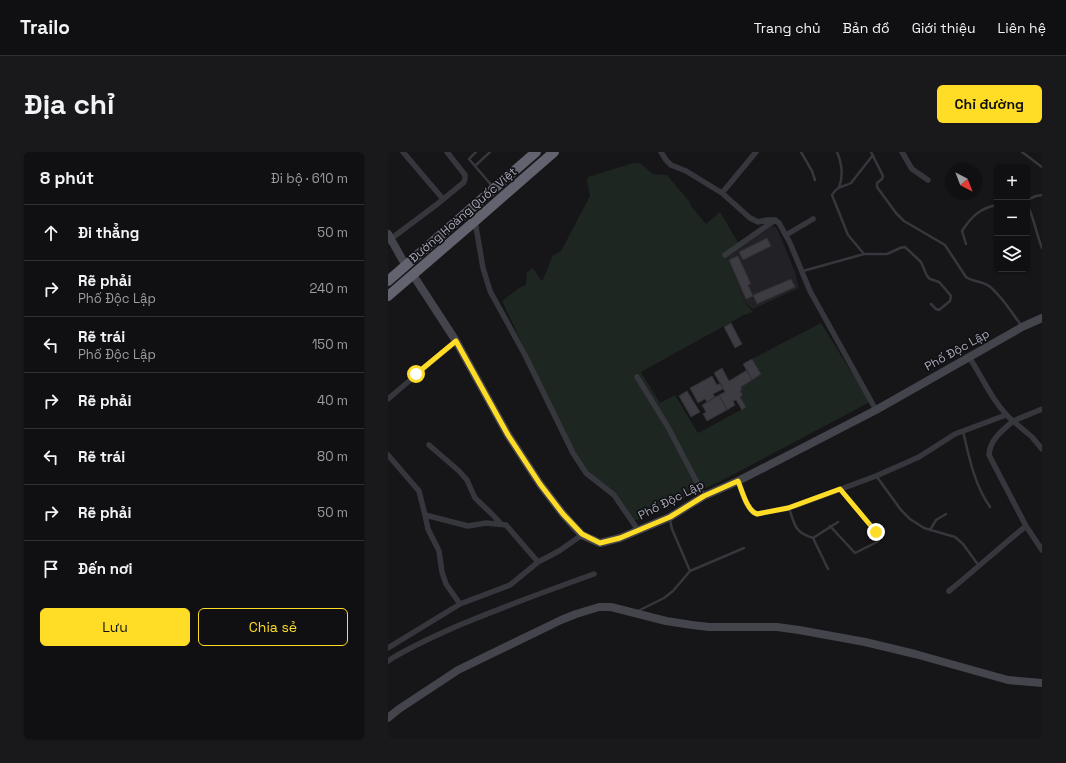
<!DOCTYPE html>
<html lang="vi">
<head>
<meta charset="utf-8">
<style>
  :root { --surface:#101012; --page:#19191b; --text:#f1f3f6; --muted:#9c9d9f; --line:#303032; --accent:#ffdd26 }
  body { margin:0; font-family:"Space Grotesk",sans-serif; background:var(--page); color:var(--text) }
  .controls { position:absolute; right:12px; top:12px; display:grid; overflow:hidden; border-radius:6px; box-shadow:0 1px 3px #0004 }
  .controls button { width:36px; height:36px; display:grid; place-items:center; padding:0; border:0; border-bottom:1px solid var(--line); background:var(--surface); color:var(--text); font:20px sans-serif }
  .compass { position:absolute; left:558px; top:12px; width:36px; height:36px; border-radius:50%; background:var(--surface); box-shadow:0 1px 3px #0004; rotate:138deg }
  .stop { position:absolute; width:12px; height:12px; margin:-9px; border:3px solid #ffdd26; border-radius:50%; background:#fff }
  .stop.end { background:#ffdd26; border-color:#fff; box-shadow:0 1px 4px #0008 }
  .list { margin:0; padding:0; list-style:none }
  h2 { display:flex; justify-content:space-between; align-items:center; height:52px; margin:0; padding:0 16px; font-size:17px }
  h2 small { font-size:13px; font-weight:400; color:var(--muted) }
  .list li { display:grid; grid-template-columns:26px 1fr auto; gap:12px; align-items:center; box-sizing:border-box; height:56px; padding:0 16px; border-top:1px solid var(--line) }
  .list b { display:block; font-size:15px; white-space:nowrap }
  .list p { margin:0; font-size:13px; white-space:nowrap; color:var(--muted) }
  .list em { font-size:13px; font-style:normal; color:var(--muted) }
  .actions { display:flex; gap:8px; padding:12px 16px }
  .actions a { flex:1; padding:9px 0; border:1px solid var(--accent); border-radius:6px; text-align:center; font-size:14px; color:var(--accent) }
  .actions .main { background:var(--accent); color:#111 }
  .icon { flex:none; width:22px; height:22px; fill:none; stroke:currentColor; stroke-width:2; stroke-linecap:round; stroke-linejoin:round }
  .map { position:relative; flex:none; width:654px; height:587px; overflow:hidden; border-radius:6px }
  header { display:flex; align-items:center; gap:24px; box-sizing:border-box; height:56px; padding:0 20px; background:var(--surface); border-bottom:1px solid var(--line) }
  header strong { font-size:19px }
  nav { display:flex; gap:22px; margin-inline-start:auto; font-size:14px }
  .intro { display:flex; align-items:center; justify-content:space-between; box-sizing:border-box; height:96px; padding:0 24px }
  h1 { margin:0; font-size:28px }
  .button { padding:10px 18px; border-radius:6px; background:var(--accent); color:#111; font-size:14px; font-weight:700 }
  main { display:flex; gap:24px; padding:0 24px }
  aside { flex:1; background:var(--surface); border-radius:6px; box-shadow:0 1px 3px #0004 }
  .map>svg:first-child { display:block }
  .built { fill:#222125 }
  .green { fill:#1d2620 }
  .building { fill:#3d3c43; stroke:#302f34 }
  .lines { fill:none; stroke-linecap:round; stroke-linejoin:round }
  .lane { stroke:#36363d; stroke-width:2.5 }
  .street { stroke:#36363d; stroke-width:5.5 }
  .secondary { stroke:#44444d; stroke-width:8 }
  .highway { stroke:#62636f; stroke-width:10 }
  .route { stroke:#ffdd26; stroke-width:5 }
  .labels { text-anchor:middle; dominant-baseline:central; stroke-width:3.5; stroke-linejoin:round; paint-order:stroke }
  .street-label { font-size:12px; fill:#a6a8b9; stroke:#111013 }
</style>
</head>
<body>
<header>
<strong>Trailo</strong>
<nav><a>Trang chủ</a><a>Bản đồ</a><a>Giới thiệu</a><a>Liên hệ</a></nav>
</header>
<div class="intro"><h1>Địa chỉ</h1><a class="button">Chỉ đường</a></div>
<main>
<aside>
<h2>8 phút<small>Đi bộ · 610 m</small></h2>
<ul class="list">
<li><svg class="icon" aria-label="ahead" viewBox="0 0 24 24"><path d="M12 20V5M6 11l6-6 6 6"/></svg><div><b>Đi thẳng</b></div><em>50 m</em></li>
<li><svg class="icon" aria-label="right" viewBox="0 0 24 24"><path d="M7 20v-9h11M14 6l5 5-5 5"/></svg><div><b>Rẽ phải</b><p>Phố Độc Lập</p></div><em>240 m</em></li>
<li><svg class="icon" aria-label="left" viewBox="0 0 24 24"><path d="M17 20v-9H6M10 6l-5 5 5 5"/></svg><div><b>Rẽ trái</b><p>Phố Độc Lập</p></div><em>150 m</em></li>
<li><svg class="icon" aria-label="right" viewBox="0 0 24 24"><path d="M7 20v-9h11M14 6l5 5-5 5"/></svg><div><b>Rẽ phải</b></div><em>40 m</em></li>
<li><svg class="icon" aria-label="left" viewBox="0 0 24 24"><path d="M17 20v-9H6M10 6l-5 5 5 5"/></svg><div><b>Rẽ trái</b></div><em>80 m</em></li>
<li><svg class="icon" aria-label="right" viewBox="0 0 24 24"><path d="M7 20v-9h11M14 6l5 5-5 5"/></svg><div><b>Rẽ phải</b></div><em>50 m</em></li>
<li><svg class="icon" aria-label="arrive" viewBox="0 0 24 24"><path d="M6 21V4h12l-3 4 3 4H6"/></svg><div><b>Đến nơi</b></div></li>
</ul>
<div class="actions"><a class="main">Lưu</a><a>Chia sẻ</a></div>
</aside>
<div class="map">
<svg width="654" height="587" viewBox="0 0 654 587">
  <rect width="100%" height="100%" fill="#161518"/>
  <path class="built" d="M384,74L388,75L391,81L407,120L411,136L365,157L357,151L337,104Z"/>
  <path class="green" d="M245,11H252L265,22L279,23L301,49L303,54L318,72L332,60L351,92L338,104L357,151L365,160L356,163L253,220L272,251L287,243L310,281L358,255L352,245L355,243L352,239L354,238L353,235L373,222L364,207L433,171L482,250L333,329L246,369L228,342L200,321L191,307L167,261L114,149L131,136L138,133L139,120L145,116L154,129L160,116L164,104L173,99L202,44L199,29L200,25Z"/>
  <path class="building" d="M379,86L383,94L355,108L351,100Z
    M350,104L363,132L360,133L365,144L358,147L341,108Z
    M403,127L407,135L369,152L365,143Z
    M343,171L354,192L347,196L336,175Z
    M364,207L373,222L364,228L355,212Z
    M334,216L341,229L359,218L364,228L353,235L354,238L352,239L355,243L352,245L358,255L354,258L348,248L345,249L347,253L339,258L331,243L337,240L326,221Z
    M324,224L329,233L333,231L335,237L325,242L327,245L319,250L317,247L310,251L302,236Z
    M299,239L312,260L303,265L291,244Z
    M331,243L339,258L319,269L315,262L318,260L314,253Z"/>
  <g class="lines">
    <path class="lane" d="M88,0L81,7L105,35
      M413,0L424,19L427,28
      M449,0C454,12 456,23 451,35
      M483,0L495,24L494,27L489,31V35L508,61L516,69L557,93L578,125C585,130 594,129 601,134C614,144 623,160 633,173
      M634,0L654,15
      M87,14L102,0
      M639,48L648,44L654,43
      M639,52C646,66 648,81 654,96
      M578,92L574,79C583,65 592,56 609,53
      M476,102L460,83L444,43C449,34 455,35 463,31L485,3
      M415,119L476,102H499L512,96L517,95L533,110L539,124L542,127L551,130L559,139L563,144L562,149L551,158L548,157L543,152
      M575,279C581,305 586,332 602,355
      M489,325L513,358L522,367L536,376L567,385L575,392L591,414
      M401,356C407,373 406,380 425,386L440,417
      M282,368L284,377L302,419
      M442,374L467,401L489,390L491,388L487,379L453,337
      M542,378L548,368L558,362
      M425,386L450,370
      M248,460L276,446L285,439L302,419L356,396"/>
    <path class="street" d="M15,0L55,47
      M273,0L278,8L283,13L298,19L334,41L362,66L370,70L379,68H387L391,71L402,91L422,139L488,258
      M514,0L524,17L540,28
      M334,41L368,0
      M87,69L95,116L102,139L137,203L185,301L198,321L226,343L250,378
      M398,83L425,67
      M0,89L48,53L76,30L77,26V23L59,0
      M337,103L387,68
      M581,205C595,226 606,253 625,269C614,279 602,287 601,303L638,374L654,398
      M249,225L280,275L316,344
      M0,247L68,189
      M625,269L644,285L654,297
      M625,269L654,257
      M41,293L71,319L79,328L87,346L104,362L113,372
      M0,303L31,339L37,363L80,374L98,371L118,373L150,410
      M350,329C354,338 358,359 369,362L401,356L415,351L488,324L531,305L567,282L618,263
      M37,363L40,377L51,399L54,420L58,432L72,452
      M561,439C587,418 612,395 638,374
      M0,496L72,452L122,433L150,410L171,399L194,383
      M0,509C23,494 49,483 74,472C118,454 161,438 206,422"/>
    <path class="secondary" d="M0,82L18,114
      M25,123L68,189L120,283L152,332L175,362L194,383L212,391L232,386L282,365L316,344L350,329L488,258L634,175L654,166
      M0,566L11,557L70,518L173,468L188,462L211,455H223L278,469L304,473L321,475H389L411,478L477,490L527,502L620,528L654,531"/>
    <path class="highway" d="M0,129L148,0
      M0,144L87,69L166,0"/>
  </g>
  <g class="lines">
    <path class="route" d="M28,222L68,189L120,283L152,332L175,362L194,382L212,391L232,386L282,365L316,344L350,329C354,338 359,359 369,362L400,356L452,337L488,380"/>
  </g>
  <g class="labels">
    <g class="street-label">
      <text transform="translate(75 63) rotate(-41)">Đường Hoàng Quốc Việt</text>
      <text transform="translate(569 198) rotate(-29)">Phố Độc Lập</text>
      <text transform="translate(283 348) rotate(-27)">Phố Độc Lập</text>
    </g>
  </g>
</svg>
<div class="controls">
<button>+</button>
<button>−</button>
<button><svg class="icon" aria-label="layers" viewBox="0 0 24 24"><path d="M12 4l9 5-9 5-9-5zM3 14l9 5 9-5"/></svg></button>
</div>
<svg class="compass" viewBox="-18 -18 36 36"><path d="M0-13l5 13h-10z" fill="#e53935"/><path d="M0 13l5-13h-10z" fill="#9c9d9f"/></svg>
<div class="stop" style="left:28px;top:222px"></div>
<div class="stop end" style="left:488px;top:380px"></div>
</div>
</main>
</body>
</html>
